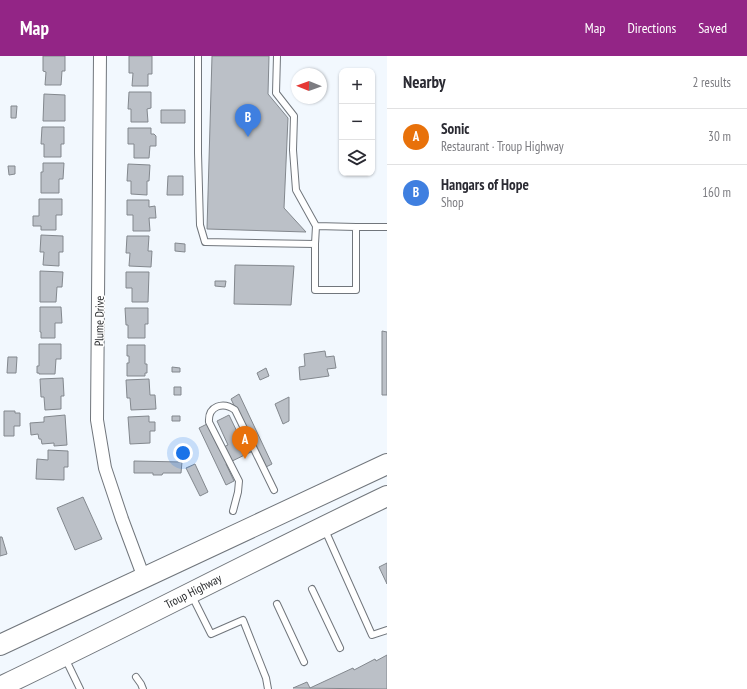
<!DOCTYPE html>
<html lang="en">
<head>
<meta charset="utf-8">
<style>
  :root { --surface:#fff; --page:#f2f2f3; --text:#2b2b33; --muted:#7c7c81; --line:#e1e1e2; --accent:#932586 }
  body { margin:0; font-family:"PT Sans Narrow",sans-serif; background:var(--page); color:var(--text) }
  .controls { position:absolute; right:12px; top:12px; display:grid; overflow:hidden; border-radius:8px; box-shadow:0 1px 3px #0004 }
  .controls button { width:36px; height:36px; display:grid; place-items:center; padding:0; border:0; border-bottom:1px solid var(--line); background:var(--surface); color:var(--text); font:20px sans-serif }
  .compass { position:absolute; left:291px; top:12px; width:36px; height:36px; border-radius:50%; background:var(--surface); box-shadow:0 1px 3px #0004; rotate:271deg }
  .you { position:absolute; left:183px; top:397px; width:14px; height:14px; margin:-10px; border:3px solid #fff; border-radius:50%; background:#1a73e8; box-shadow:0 0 0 6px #1a73e833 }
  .badge { display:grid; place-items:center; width:26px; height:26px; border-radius:50%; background:var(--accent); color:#fff; font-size:13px; font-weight:700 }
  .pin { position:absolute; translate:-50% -33px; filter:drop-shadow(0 1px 2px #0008) }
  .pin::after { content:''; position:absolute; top:21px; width:14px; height:12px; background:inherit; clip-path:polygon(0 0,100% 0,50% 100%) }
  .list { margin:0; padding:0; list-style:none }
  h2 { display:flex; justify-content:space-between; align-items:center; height:52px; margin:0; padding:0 16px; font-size:17px }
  h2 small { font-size:13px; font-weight:400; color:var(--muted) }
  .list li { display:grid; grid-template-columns:26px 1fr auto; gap:12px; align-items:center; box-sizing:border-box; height:56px; padding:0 16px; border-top:1px solid var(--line) }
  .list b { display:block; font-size:15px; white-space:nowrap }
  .list p { margin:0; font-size:13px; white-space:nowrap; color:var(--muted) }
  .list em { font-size:13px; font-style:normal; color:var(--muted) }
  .icon { flex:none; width:22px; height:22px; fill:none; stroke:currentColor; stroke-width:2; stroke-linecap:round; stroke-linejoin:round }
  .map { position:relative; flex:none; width:387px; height:633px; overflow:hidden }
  header { display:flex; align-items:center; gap:24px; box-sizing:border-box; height:56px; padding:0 20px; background:var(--accent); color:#fff }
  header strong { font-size:19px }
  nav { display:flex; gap:22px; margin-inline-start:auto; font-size:14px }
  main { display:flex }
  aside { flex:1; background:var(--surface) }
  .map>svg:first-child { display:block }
  .building { fill:#bbc0c7; stroke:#83888e }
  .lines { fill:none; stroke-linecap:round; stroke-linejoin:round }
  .service-casing { stroke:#71767c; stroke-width:8 }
  .minor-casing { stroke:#71767c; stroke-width:14 }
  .trunk-casing { stroke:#71767c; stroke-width:22 }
  .service { stroke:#fff; stroke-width:6 }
  .minor { stroke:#fff; stroke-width:12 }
  .trunk { stroke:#fff; stroke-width:20 }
  .labels { text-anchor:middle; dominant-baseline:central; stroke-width:3; stroke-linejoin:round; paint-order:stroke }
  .street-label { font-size:12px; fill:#282a2c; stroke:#fff }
</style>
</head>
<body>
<header>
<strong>Map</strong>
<nav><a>Map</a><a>Directions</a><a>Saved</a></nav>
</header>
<main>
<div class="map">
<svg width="387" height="633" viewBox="0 0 387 633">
  <rect width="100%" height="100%" fill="#f2f8fe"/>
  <path class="building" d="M43,0H65V15H62L61,29H45L46,16L43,15Z
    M129,0H152V18H148V30H132L133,17H129Z
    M212,0H269L268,38L288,62L284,152L306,176L207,173Z
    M129,36H151V52L147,53L148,66H131V53H128Z
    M44,38L65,39V65H43Z
    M11,50H17L16,62H11Z
    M161,54H185V67H161Z
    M42,71H64V88H61V101H44V88H41Z
    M128,72H151V78H154L156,80V90H150L149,102H134V88H128Z
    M43,107H64L63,123H59V137H41V116H43Z
    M128,108L150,109L149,125H147V139L131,138V125H127Z
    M8,110H15V118L9,119Z
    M168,120H183V139H167Z
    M39,143H62V159H56V174H41V170H33V160H39Z
    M127,144H149V151L155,150L156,162H149L150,175H133V159H127Z
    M41,179L63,180V196H59V210L43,209L44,196H40Z
    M127,180H149L148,195H152L151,211L129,210L130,197H126Z
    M175,187L185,188V196L175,195Z
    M235,209L294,210L291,249L234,248Z
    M40,215L63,216L62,231H57L56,246H40Z
    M126,216H149L148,246H132V232H126Z
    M215,225H226L225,231L215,230Z
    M40,251H61L62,267H55V282H41V276H40Z
    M125,252H148V268H145V282H128V269H126Z
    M382,275L387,276V339H382Z
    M39,288H61V303H56L55,318H39V317H37V310H39Z
    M127,289H145V308H147V317H145V320H127V307H129V300H127Z
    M325,295L326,301L334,300L336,312L327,313L329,320L300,324L299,311L305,310L304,298Z
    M8,301H17L16,317H7Z
    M172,311L180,312V316H172Z
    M266,312L269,320L260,324L257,317Z
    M63,322L64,340H61V353L45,354L44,341H41L40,323Z
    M149,323L150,339H155L156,353L131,354L130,342H127L126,324Z
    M174,331H181V339H174Z
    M239,338L272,408L264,412L255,394L226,408L234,425L226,429L199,372L207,368L219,393L228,389L217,365L229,359L241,384L249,381L231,343Z
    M289,341V365L283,368L275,348Z
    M4,355H15V357H20V370H14V380H4Z
    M65,359L67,389L54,390V387L42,388L41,383H39L38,378L31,379L30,367L44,366V361Z
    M149,360V366H155V375H150V387L130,388L128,361Z
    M172,360H180V365H172Z
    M48,394L68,395V411H64V424L36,423L37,403L48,404Z
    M134,405L182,406L181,417H163L162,419H153V417H134Z
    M195,408L208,436L200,440L186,412Z
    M83,441L102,483L75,494L57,452Z
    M0,481H2L7,498L0,500Z
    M387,507V528L379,511Z
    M387,599V633L293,632L307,626L310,632L353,612L354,614L375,603L376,605Z"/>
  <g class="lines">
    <g class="service-casing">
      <path id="service" d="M198,0V97L200,169L205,186L315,188V234H356V171L316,170L296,134L293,94L294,60L276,37L277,0
        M356,171H387
        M315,188L316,170
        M233,455L238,436L239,425L209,366C208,350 223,345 235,354L274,434
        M325,474L372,579L387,574
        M312,533L340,592
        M192,540L211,578L243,564L266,622L268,633
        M277,548L304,606
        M65,602L80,633
        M136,621L141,628L143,633"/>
    </g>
    <g class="minor-casing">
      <path id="minor" d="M100,0L97,364L105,412L122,463L144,522"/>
    </g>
    <g class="trunk-casing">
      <path id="trunk" d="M0,589L387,408
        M0,631C130,569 257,502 387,440"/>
    </g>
    <use href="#service" class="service"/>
    <use href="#minor" class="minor"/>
    <use href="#trunk" class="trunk"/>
  </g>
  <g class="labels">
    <g class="street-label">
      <text transform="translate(99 265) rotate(-89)">Plume Drive</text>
      <text transform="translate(193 535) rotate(-27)">Troup Highway</text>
    </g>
  </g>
</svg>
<div class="controls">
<button>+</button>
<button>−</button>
<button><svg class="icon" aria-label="layers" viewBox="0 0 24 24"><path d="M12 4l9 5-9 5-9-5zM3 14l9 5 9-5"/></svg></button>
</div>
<svg class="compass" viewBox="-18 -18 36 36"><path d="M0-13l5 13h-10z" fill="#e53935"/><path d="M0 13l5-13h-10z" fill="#7c7c81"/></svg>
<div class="you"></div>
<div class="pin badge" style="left:245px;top:403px;background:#e8710a">A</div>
<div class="pin badge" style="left:248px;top:81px;background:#3f7fe0">B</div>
</div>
<aside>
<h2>Nearby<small>2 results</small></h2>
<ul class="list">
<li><span class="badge" style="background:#e8710a">A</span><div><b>Sonic</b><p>Restaurant · Troup Highway</p></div><em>30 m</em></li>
<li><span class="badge" style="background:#3f7fe0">B</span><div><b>Hangars of Hope</b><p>Shop</p></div><em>160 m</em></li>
</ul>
</aside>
</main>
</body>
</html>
